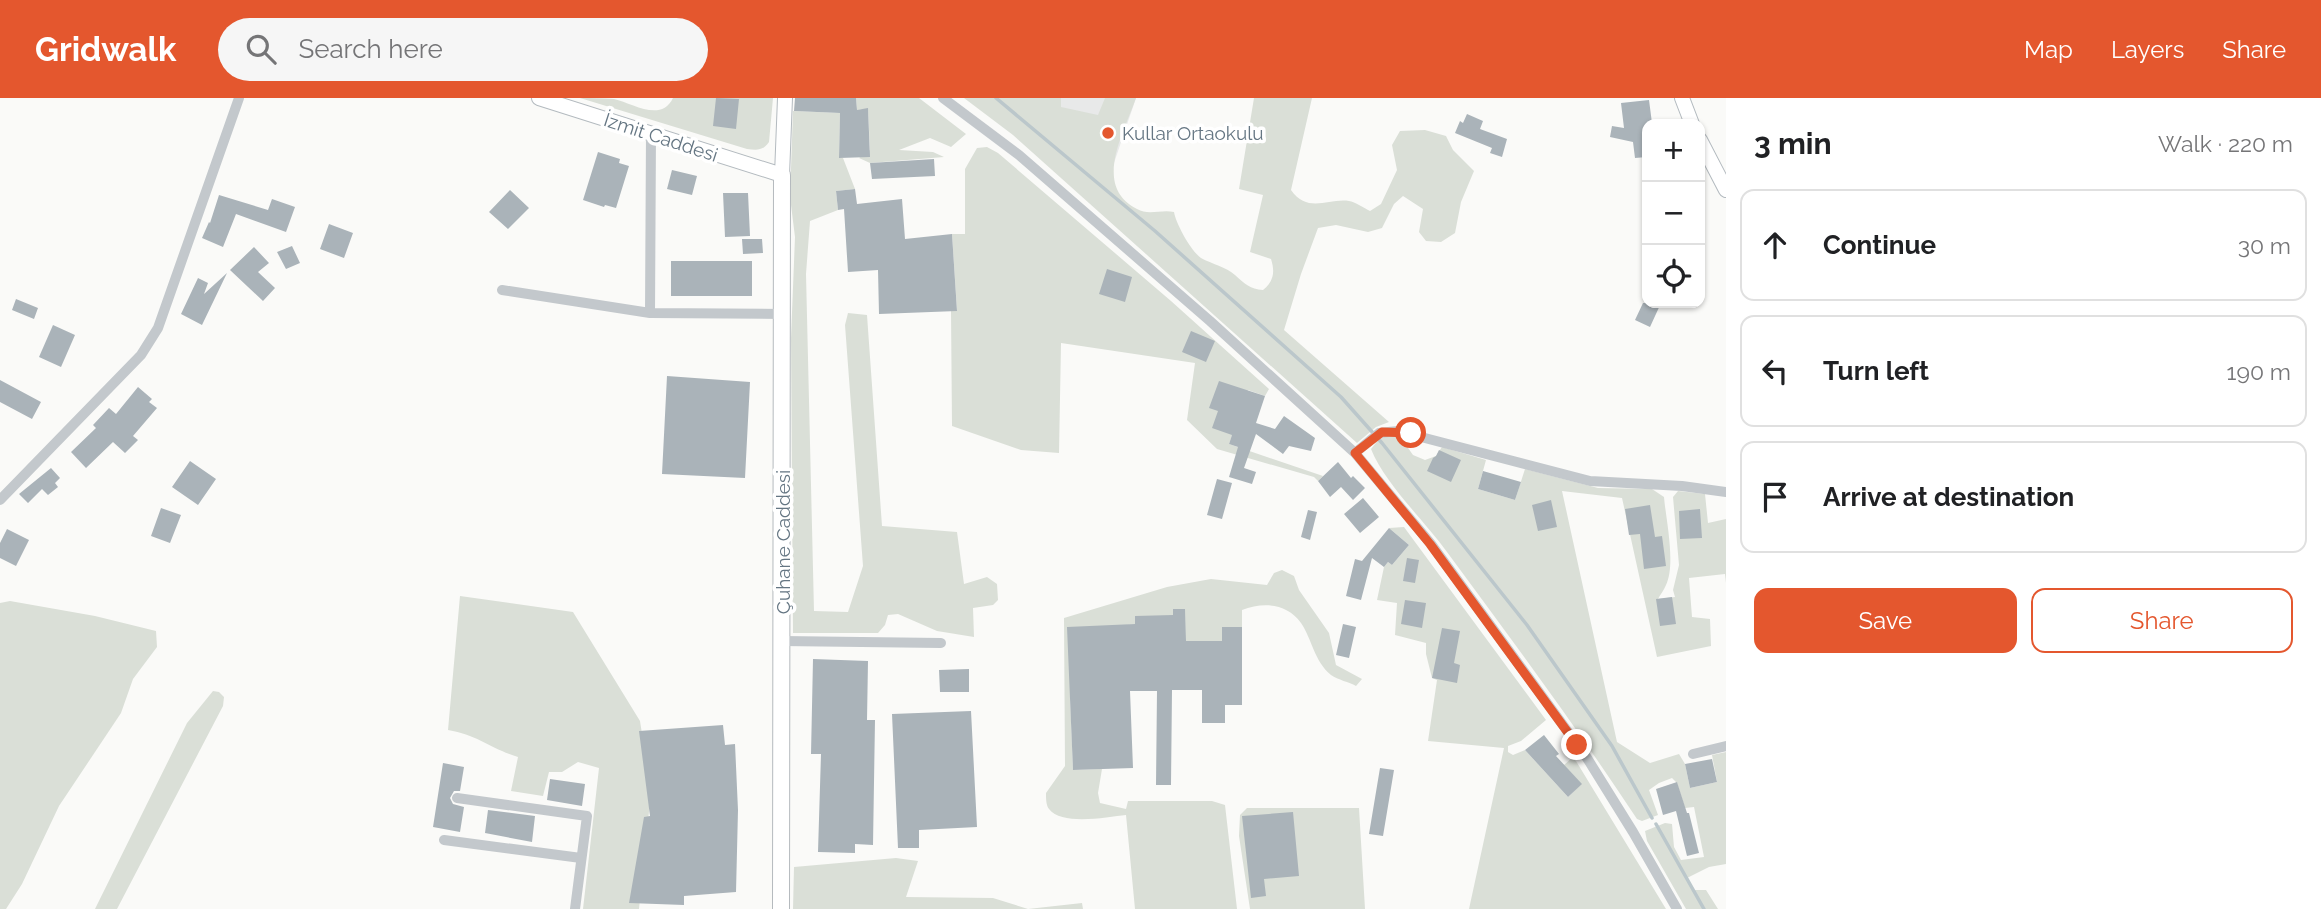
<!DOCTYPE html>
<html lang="en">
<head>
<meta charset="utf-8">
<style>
  :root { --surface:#fff; --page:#f6f6f6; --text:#202124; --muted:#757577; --line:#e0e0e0; --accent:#e4572e }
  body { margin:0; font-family:Raleway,sans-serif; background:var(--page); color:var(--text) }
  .controls { position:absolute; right:21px; top:21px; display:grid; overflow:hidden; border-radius:14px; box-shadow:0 2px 5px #0004 }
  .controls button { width:63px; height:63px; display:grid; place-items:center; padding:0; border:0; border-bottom:2px solid var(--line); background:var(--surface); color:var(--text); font:35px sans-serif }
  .stop { position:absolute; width:21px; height:21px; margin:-16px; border:5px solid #e4572e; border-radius:50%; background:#fff }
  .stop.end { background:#e4572e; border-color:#fff; box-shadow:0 2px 7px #0008 }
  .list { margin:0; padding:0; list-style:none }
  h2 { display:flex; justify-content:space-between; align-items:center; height:91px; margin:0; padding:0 28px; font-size:30px }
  h2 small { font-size:23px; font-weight:400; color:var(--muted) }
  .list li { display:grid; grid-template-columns:46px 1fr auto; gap:21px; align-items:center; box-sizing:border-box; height:112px; margin:0 14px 14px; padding:0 14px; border:2px solid var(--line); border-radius:14px }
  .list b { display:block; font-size:26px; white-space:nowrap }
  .list em { font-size:23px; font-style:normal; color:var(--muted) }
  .actions { display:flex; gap:14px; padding:21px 28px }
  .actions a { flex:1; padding:16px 0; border:2px solid var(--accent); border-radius:14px; text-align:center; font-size:24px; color:var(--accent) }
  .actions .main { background:var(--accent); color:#fff }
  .icon { flex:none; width:38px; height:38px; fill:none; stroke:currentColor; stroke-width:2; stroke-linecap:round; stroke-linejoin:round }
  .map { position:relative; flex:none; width:1726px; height:811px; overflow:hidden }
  header { display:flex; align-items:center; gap:42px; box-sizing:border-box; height:98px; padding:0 35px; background:var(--accent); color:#fff }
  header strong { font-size:33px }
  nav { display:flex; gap:38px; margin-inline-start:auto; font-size:24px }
  .search { width:490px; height:63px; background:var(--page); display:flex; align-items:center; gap:18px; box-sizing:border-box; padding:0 24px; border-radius:38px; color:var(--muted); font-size:26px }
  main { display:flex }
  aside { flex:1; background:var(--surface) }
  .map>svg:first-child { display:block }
  .built { fill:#e8e9e9 }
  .green { fill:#dadfd7 }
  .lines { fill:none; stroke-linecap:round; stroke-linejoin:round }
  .stream { stroke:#bbc7cb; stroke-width:3.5 }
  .building { fill:#aab3b9 }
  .secondary-casing { stroke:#b3babf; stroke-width:16 }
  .primary-casing { stroke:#b5babe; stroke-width:18 }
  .minor { stroke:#c3c8cc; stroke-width:10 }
  .secondary { stroke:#fff; stroke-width:14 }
  .primary { stroke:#fff; stroke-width:16 }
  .route { stroke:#e4572e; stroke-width:9 }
  .poi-dot { fill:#e4572e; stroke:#fff; stroke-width:2.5 }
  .labels { text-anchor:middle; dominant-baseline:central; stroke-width:7; stroke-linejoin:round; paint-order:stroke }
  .poi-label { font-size:19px; fill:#657683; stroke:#fff; text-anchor:start }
  .street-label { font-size:19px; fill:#657683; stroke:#fff }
</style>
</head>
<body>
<header>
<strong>Gridwalk</strong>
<div class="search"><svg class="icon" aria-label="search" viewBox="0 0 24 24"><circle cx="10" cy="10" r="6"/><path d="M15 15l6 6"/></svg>Search here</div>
<nav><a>Map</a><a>Layers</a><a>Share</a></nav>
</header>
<main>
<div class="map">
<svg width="1726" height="811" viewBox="0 0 1726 811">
  <rect width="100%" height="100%" fill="#fafaf8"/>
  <path class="built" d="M1061,0H1136L1114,65L1060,9Z"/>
  <path class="green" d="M580,0C591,0 603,0 614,1C632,5 661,25 673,0H773L769,44C763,53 757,52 747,51Z
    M856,0H919L966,36L951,49L930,40L899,52L933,54L944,59L870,65L859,60L870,52L868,11L857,12Z
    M964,0H1061V9L1098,17L1105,0H1136C1124,35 1092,88 1137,111C1149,118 1161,111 1174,114C1176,126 1191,153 1201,160C1212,166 1226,169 1235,177C1245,186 1250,191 1263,192C1274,183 1275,174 1271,161L1250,154L1263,97L1239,91L1254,0H1312L1291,92C1308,116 1328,100 1349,103C1355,104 1364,110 1370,113L1381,106L1397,72L1392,47L1400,33L1425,32L1446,38L1453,52L1474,73L1461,104L1455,135L1441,144L1426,143L1419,134L1423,111L1403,98L1394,106L1382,130L1368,134L1336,127L1318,130L1301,176L1284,232L1389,324L1376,329L1357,345L1013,37Z
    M793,13L840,15L839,60H843L855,91L836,93L838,112L810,123L806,176L814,513L848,514L863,468L845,227L848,215L867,217L882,428L957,434L964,486L987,479L997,486L998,502L993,507L973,510L974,539L937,533L898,516L888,517L885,527L878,535H793L791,240L795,139L790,99Z
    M987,49L998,55L1171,203L1269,291L1265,298L1248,292L1229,346L1323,378L1318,383L1314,379L1217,351L1187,322L1195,265L1061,245L1059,355L1021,352L952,328L951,213L957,212L952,136H965V71L977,50Z
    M1389,337L1401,340L1413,357L1425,362L1436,358L1442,349L1486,362L1478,391L1515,402L1525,371L1598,390L1652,391L1664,399C1666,422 1676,466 1666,487C1664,492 1660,497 1658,501L1675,499L1673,492L1679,467L1673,399L1678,393L1705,396L1708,425L1726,421V485L1725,476L1689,480L1692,519L1710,521L1711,548L1657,559L1622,400L1562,393L1617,644L1650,665L1679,656L1685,666L1690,690L1717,684L1712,657L1726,654V766L1709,769L1687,780L1693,792H1706L1718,811H1686L1647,743L1645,733L1665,725L1672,726L1674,749L1681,762L1704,759L1694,709L1685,710L1677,685L1672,680L1659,685L1649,692L1658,717L1642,723L1637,721C1577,630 1512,542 1447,454C1424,422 1385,386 1371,351L1379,341Z
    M1404,429L1546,622L1521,643L1508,648V654L1513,657L1525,652L1568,699L1581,686L1564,667L1572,660L1576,663L1666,811H1469L1504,650L1428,643L1437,582L1432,580L1426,556V545L1395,537L1397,505L1377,502L1384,469L1388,464L1392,467L1409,447L1389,430Z
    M1282,472L1294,478L1299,492L1329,535L1336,567L1362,581L1356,588C1349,584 1338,582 1331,577C1314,563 1312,541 1301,525C1287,505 1263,504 1242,512V529H1222V543H1202V592H1186L1185,511L1173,518H1135V526L1127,527L1070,597L1073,672L1102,671L1098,695L1100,705L1126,711L1128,703H1212L1225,707L1237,811H1135L1126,717C1107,719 1062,728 1049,711C1046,707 1046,701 1046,695L1065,668L1064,520L1167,489L1211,481L1267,487L1274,475Z
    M460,498L573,514L640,623L651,694L639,811H583L599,670L578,664L562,674H549L543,698L511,693L518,659C491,651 478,637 448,632Z
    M10,503L95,518L156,533L157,549L133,581L121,615L59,708L22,786L6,811H0V505Z
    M213,593L219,594L224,599L223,608L117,811H95L187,625Z
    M1247,710H1359L1365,811H1250L1239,738L1240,717Z
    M896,760L918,763L906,799L993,800L1028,811L1082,805L1083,811H793L794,769Z"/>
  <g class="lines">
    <path class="stream" d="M996,0L1155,133L1341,299L1382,345L1527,527L1612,648L1652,720
      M1656,726L1704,811"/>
  </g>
  <path class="building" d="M716,0L739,1L736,31L713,28Z
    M795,0H856L857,12L868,10L870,59L839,60L840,15L794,13Z
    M1649,2L1652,25L1647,26V59L1635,60L1633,44L1610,39L1612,28L1624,30L1621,5Z
    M1467,16L1483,23L1480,31L1507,41L1502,59L1490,55L1492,50L1455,35L1460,23L1463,25Z
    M598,54L620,61L619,65L629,68L616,110L605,107L604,109L583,102Z
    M934,61L935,78L872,81L870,65Z
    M672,72L697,78L692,97L667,91Z
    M855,91L857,106L902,101L905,141L952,136L957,213L879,216L878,172L848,174L844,111L838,112L836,93Z
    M510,92L529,110L508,131L489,114Z
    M723,95H748L750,138L725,139Z
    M219,97L268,112L272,101L295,109L286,134L236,116L223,149L202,140L209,124L210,125Z
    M329,126L353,135L344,160L320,151Z
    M742,141H762L763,155L743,156Z
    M292,148L300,165L286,171L277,154Z
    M254,149L269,165L258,174L275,190L263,203L230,172Z
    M671,163H752V198H671Z
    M1107,171L1132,179L1125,204L1099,196Z
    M227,175L202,227L181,216L198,180L208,185L204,196Z
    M16,201L38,210L34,221L12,212Z
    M1643,205H1661L1650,229L1635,222Z
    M53,227L75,237L61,269L39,259Z
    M1191,233L1215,243L1206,264L1182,254Z
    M667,278L750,284L745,380L662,376Z
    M0,282L41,304L32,321L0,304Z
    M1219,283L1265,298L1256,325L1275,331L1284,318L1315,340L1311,353L1289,348L1283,356L1256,336L1244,370L1256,374L1252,386L1229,379L1238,349L1229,346L1232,337L1212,330L1218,313L1209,310Z
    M138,289L152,301L149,304L157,310L133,338L138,342L125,355L113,344L86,370L71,354L96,330L93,327L109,310L116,316Z
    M1439,352L1461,362L1451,384L1427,373L1433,360L1436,358Z
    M190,363L216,381L198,407L172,389Z
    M1338,364L1351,380L1353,378L1365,390L1353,402L1341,389L1330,399L1318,383Z
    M51,370L60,380L55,385L58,389L48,397L42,391L28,405L19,396Z
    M1483,373L1521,384L1515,402L1478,391Z
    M1217,381L1232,385L1222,421L1207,417Z
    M1363,400L1379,419L1360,435L1344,416Z
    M1551,402L1557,429L1538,433L1532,407Z
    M1650,407L1655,439L1662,438L1666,468L1644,471L1640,436L1629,437L1625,411Z
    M161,410L181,417L170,445L151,438Z
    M1700,411L1702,440L1680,441L1679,413Z
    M1308,412L1317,414L1310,442L1301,439Z
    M1389,430L1409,447L1392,467L1388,464L1384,469L1372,460L1361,502L1346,498L1355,461L1362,463Z
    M7,431L29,442L16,468L0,460V445Z
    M1407,460L1419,462L1415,485L1403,483Z
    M1672,499L1676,526L1660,528L1656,501Z
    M1405,502L1426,505L1422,530L1401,526Z
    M1173,511H1185L1186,543H1222V529H1242V607H1225V625H1202V592H1172L1171,687H1156L1157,593H1130L1133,670L1073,672L1067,529L1135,526V518L1173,517Z
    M1343,526L1356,529L1349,560L1336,557Z
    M1442,530L1460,533L1454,565L1460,567L1457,585L1432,580Z
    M813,561L868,563L867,622H875L873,747L855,746V755L818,754L821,656H811Z
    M969,571V594H940L939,572Z
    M971,613L977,729L919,732V750H898L892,616Z
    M723,627L725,647L735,646L738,712L736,794L684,798V807L629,805L644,719L650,718L639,633Z
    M1544,637L1559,656L1556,658L1582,686L1568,699L1525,652Z
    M1712,661L1717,684L1690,690L1685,666Z
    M443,665L464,669L460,693H454L450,700L453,706L464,709L460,734L433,729Z
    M1380,670L1394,672L1383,738L1369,736Z
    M550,681L585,686L582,708L547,702Z
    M1677,684L1687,715H1689L1699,755L1687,758L1676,713L1663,717L1656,691Z
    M488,712L535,718L532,744L485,735Z
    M1293,714L1299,778L1264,781L1266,798L1251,800L1242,718Z"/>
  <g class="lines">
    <g class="secondary-casing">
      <path id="secondary" d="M539,0L782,77L785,0
        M1682,0L1692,26
        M1700,42L1726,92"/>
    </g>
    <g class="primary-casing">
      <path id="primary" d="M781,811L782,77"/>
    </g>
    <path class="minor" d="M943,0L1019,57L1210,223L1355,355L1431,446L1587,660L1633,734L1677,811
      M502,192L650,215L783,216
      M650,215L651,35
      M1355,355L1379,335L1398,333L1590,383L1682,388L1726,394
      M0,402L141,257L158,230L239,0
      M782,543L941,545
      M1693,656L1726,648
      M457,700L587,718L575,811
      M444,742L581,760"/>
    <use href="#secondary" class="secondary"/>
    <use href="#primary" class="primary"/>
  </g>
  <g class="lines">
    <path class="route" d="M1411,335L1382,334L1355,355L1430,446L1577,647"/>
  </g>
  <circle class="poi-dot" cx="1108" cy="35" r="7"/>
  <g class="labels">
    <g class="poi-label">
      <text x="1122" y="35">Kullar Ortaokulu</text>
    </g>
    <g class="street-label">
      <text transform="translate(661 39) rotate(18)">İzmit Caddesi</text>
      <text transform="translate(783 444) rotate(-90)">Çuhane Caddesi</text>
    </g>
  </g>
</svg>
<div class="controls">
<button>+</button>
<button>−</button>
<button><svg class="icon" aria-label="locate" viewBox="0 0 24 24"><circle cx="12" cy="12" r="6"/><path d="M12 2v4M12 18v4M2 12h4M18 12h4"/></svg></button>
</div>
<div class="stop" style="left:1411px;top:335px"></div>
<div class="stop end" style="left:1577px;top:647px"></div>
</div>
<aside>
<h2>3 min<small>Walk · 220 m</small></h2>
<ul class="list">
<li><svg class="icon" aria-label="ahead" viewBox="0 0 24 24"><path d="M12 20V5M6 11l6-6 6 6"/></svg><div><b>Continue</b></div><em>30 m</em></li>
<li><svg class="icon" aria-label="left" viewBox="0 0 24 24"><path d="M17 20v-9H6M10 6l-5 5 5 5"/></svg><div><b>Turn left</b></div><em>190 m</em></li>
<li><svg class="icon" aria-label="arrive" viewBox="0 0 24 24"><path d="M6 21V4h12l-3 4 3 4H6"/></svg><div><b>Arrive at destination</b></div></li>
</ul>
<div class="actions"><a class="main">Save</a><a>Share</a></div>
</aside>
</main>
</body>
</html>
